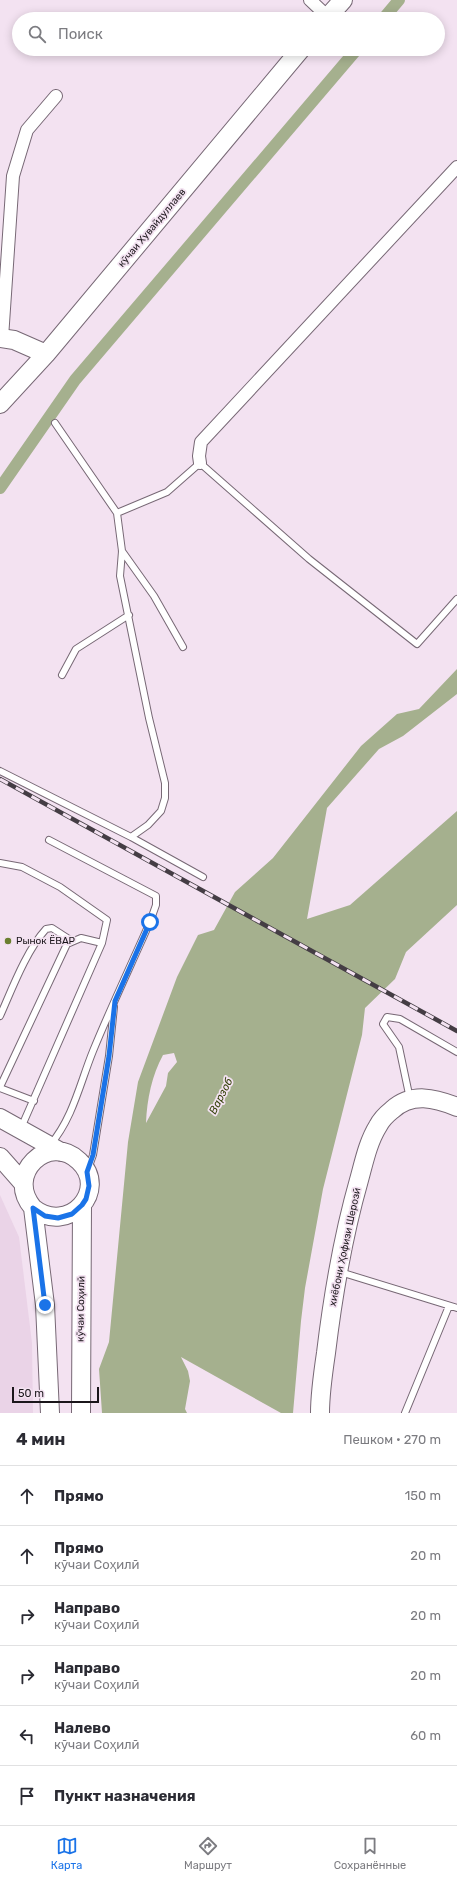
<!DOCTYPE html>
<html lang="ru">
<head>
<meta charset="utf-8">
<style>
  :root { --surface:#fff; --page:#f2f2f3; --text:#2b2b33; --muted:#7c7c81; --line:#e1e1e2; --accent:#1a73e8 }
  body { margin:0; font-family:Rubik,sans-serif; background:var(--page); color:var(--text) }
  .scale { position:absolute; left:12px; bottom:10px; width:87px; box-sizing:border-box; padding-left:4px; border:2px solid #1b161b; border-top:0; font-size:11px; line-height:14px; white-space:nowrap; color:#1b161b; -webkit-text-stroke:3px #f3e2f1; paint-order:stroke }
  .stop { position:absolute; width:12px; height:12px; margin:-9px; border:3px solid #1a73e8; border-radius:50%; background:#fff }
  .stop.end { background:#1a73e8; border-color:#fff; box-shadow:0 1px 4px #0008 }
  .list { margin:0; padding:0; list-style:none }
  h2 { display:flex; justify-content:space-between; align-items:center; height:52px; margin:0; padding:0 16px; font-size:17px }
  h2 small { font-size:13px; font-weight:400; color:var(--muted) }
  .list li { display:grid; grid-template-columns:26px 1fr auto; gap:12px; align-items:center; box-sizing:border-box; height:60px; padding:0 16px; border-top:1px solid var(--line) }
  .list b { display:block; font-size:15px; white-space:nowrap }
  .list p { margin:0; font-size:13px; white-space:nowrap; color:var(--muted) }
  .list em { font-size:13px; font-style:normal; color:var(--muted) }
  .icon { flex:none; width:22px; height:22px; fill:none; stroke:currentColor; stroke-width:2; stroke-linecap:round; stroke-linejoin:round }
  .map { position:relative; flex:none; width:457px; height:1413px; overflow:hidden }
  .search { position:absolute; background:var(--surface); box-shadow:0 2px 10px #0003; left:12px; right:12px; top:12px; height:44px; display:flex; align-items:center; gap:10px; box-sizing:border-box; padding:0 14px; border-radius:22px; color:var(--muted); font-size:15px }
  .sheet { height:412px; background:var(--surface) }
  nav { display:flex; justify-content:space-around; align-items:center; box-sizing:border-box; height:56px; border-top:1px solid var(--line); background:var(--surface); font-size:11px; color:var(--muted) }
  nav a { display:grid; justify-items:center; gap:2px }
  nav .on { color:var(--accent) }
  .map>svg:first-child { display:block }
  .built { fill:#ead3e7 }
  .water { fill:#a5b08e; fill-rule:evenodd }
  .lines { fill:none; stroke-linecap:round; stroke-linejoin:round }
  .canal { stroke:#a5b08e; stroke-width:12 }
  .lane-casing { stroke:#776875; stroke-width:8 }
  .street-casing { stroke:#776875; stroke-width:14 }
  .secondary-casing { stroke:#776875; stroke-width:20 }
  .lane { stroke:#fff; stroke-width:6 }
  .street { stroke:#fff; stroke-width:12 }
  .secondary { stroke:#fff; stroke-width:18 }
  .rail-casing { stroke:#443d44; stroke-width:4.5 }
  .rail { stroke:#f3e2f1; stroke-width:3; stroke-dasharray:9; stroke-linecap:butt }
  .route { stroke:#1a73e8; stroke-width:5 }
  .poi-dot { fill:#6a7f2f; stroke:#f3e2f1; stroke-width:1.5 }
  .labels { text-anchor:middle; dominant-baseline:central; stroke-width:3.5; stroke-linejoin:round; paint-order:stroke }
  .street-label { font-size:10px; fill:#1b161b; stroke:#f3e2f1 }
  .poi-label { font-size:10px; fill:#1b161b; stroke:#f3e2f1; text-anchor:start }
  .water-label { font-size:11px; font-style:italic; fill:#35420a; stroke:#f3e2f1 }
</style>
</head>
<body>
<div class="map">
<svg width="457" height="1413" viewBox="0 0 457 1413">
  <rect width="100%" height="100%" fill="#f3e2f1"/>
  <path class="built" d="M0,1195L19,1237L32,1343L33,1413H0Z"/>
  <path class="water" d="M457,669V694L403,736L379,749L327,808L307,919L350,905L457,811V905L406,952L395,979L365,1008L362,1035L323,1189L305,1288L301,1321L293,1413H281L181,1357L188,1371L190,1381L185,1409L187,1413H102L99,1369L109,1342L128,1142L138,1082L177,977L198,935L214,930L235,892L273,858L361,746L397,714L419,709ZM174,1053L177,1062L168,1073L166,1086L146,1123C147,1099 152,1075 163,1055Z"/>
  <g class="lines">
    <path class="canal" d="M383,19L399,0
      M0,488L75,380L357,49"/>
    <g class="lane-casing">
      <path id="lane" d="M55,423L117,513
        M122,551L154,596L183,647
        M62,675L76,649L129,615
        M0,771L131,837L148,825L161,811L165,798V783L149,718L120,576L122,551L117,513L167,492L200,463L309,559L417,644L457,599
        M131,837L203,877
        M49,840L156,896V905L150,922C131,965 111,1007 93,1051C80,1083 73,1118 50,1145
        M0,863L22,867L60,887L107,920L102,943L21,1128
        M0,1016C12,989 26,951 46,929L52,928L72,941
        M0,1087L67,944L81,938L102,943
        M0,1088L34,1101
        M410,1099L399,1047L383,1024L387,1017L400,1019L457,1052
        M88,1169L93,1155L109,1056L114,1007
        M340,1272L457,1308
        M405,1413L449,1306"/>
    </g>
    <g class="street-casing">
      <path id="street" d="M310,0L328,17
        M2,338L13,176L27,130L56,96
        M200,463L199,456L201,442L457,167"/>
    </g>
    <g class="secondary-casing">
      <path id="secondary" d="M326,19L343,0
        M0,338L14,340L46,354
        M0,404L46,354L301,49
        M0,1118L61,1152
        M0,1157L23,1183
        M33,1208C68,1236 110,1190 79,1161C49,1132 4,1174 33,1208L45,1305L50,1413
        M81,1413L82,1205
        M320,1413C320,1393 323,1373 326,1353C333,1295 343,1236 359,1180C364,1162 368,1142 378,1126C381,1120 387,1114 392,1110C412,1092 435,1098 457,1107"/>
    </g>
    <use href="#lane" class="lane"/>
    <use href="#street" class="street"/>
    <use href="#secondary" class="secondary"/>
    <g class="rail-casing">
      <path id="rail" d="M0,779L457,1031"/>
    </g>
    <use href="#rail" class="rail"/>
  </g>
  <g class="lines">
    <path class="route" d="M45,1305L33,1208L45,1216L58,1218L72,1214L82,1205L86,1199L89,1186L87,1172L93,1155L109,1056L115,1001L150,922"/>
  </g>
  <circle class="poi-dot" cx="8" cy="941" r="4"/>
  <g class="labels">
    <g class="street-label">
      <text transform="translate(152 228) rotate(-50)">кӯчаи Хувайдуллаев</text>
      <text transform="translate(345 1247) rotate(-78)">хиёбони Ҳофизи Шерозӣ</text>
      <text transform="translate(81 1309) rotate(-89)">кӯчаи Соҳилӣ</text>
    </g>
    <g class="poi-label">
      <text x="16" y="941">Рынок ЁВАР</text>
    </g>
    <g class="water-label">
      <text transform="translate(221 1096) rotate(-63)">Варзоб</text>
    </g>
  </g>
</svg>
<div class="scale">50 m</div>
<div class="stop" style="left:150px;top:922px"></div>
<div class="stop end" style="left:45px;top:1305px"></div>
<div class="search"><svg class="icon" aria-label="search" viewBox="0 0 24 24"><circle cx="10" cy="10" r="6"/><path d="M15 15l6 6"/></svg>Поиск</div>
</div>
<section class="sheet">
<h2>4 мин<small>Пешком · 270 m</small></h2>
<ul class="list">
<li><svg class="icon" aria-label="ahead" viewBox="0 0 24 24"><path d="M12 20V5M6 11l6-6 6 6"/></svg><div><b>Прямо</b></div><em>150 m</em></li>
<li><svg class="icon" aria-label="ahead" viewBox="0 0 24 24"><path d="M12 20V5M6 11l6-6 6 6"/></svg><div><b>Прямо</b><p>кӯчаи Соҳилӣ</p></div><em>20 m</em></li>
<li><svg class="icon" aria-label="right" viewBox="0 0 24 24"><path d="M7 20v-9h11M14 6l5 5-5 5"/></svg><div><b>Направо</b><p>кӯчаи Соҳилӣ</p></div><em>20 m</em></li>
<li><svg class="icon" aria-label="right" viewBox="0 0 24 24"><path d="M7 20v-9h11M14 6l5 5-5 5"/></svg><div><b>Направо</b><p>кӯчаи Соҳилӣ</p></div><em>20 m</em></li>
<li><svg class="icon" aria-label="left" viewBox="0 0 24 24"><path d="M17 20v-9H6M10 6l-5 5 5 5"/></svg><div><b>Налево</b><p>кӯчаи Соҳилӣ</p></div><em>60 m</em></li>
<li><svg class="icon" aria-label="arrive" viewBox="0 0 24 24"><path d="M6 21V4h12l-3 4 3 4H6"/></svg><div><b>Пункт назначения</b></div></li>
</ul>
</section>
<nav>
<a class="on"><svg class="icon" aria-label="map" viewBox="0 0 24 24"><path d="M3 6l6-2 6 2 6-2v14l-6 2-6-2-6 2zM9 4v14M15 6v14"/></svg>Карта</a>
<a><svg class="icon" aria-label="directions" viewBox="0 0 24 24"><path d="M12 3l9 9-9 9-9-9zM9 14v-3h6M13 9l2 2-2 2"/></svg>Маршрут</a>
<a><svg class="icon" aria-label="saved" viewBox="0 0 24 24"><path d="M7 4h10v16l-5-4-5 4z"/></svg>Сохранённые</a>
</nav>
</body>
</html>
